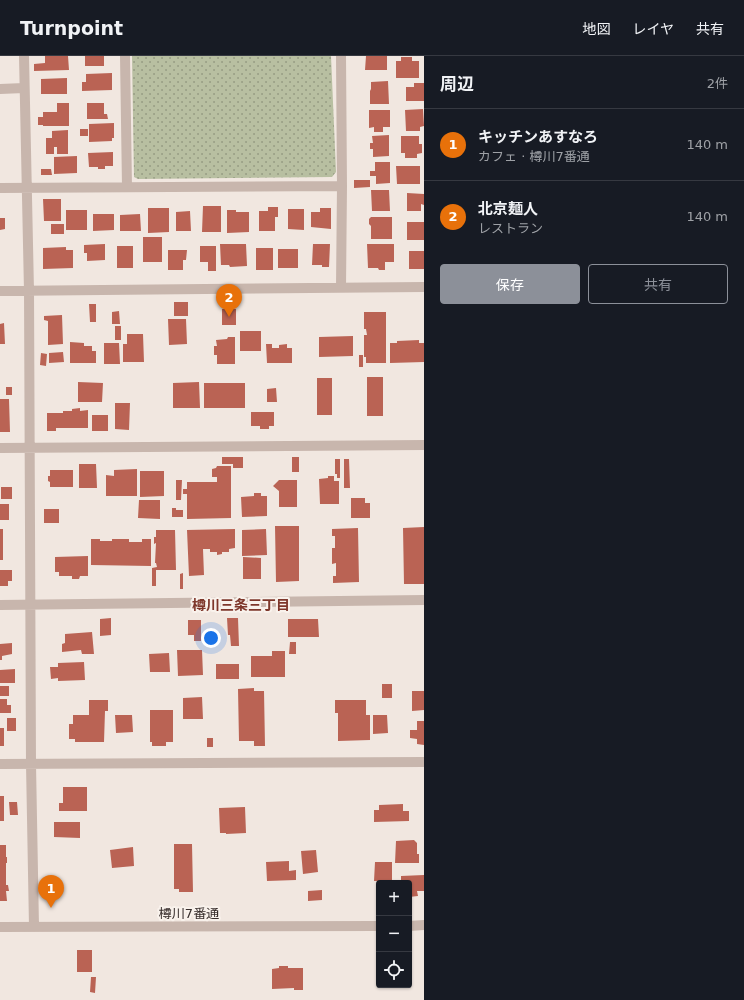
<!DOCTYPE html>
<html lang="ja">
<head>
<meta charset="utf-8">
<style>
  :root { --surface:#171b24; --page:#242831; --text:#f1f3f6; --muted:#9ea1a6; --line:#363941; --accent:#8c9099 }
  body { margin:0; font-family:"DejaVu Sans","Noto Sans JP",sans-serif; background:var(--page); color:var(--text) }
  .controls { position:absolute; right:12px; bottom:12px; display:grid; overflow:hidden; border-radius:4px; box-shadow:0 1px 3px #0004 }
  .controls button { width:36px; height:36px; display:grid; place-items:center; padding:0; border:0; border-bottom:1px solid var(--line); background:var(--surface); color:var(--text); font:20px sans-serif }
  .you { position:absolute; left:211px; top:582px; width:14px; height:14px; margin:-10px; border:3px solid #fff; border-radius:50%; background:#1a73e8; box-shadow:0 0 0 6px #1a73e833 }
  .badge { display:grid; place-items:center; width:26px; height:26px; border-radius:50%; background:var(--accent); color:#fff; font-size:13px; font-weight:700 }
  .pin { position:absolute; translate:-50% -33px; filter:drop-shadow(0 1px 2px #0008) }
  .pin::after { content:''; position:absolute; top:21px; width:14px; height:12px; background:inherit; clip-path:polygon(0 0,100% 0,50% 100%) }
  .list { margin:0; padding:0; list-style:none }
  h2 { display:flex; justify-content:space-between; align-items:center; height:52px; margin:0; padding:0 16px; font-size:17px }
  h2 small { font-size:13px; font-weight:400; color:var(--muted) }
  .list li { display:grid; grid-template-columns:26px 1fr auto; gap:12px; align-items:center; box-sizing:border-box; height:72px; padding:0 16px; border-top:1px solid var(--line) }
  .list b { display:block; font-size:15px; white-space:nowrap }
  .list p { margin:0; font-size:13px; white-space:nowrap; color:var(--muted) }
  .list em { font-size:13px; font-style:normal; color:var(--muted) }
  .actions { display:flex; gap:8px; padding:12px 16px }
  .actions a { flex:1; padding:9px 0; border:1px solid var(--accent); border-radius:4px; text-align:center; font-size:14px; color:var(--accent) }
  .actions .main { background:var(--accent); color:#fff }
  .icon { flex:none; width:22px; height:22px; fill:none; stroke:currentColor; stroke-width:2; stroke-linecap:round; stroke-linejoin:round }
  .map { position:relative; flex:none; width:424px; height:944px; overflow:hidden }
  header { display:flex; align-items:center; gap:24px; box-sizing:border-box; height:56px; padding:0 20px; background:var(--surface); border-bottom:1px solid var(--line) }
  header strong { font-size:19px }
  nav { display:flex; gap:22px; margin-inline-start:auto; font-size:14px }
  main { display:flex }
  aside { flex:1; background:var(--surface) }
  .map>svg:first-child { display:block }
  .park { fill:url(#park-dots) }
  .building { fill:#ba6354 }
  .lines { fill:none; stroke-linecap:round; stroke-linejoin:round }
  .minor { stroke:#c8b6ad; stroke-width:10 }
  .labels { text-anchor:middle; dominant-baseline:central; stroke-width:4; stroke-linejoin:round; paint-order:stroke }
  .street-label { font-size:13px; fill:#372d2b; stroke:#f9f2ec }
  .neighbourhood-label { font-size:14px; font-weight:bold; fill:#7e372b; stroke:#f9f2ec }
</style>
</head>
<body>
<header>
<strong>Turnpoint</strong>
<nav><a>地図</a><a>レイヤ</a><a>共有</a></nav>
</header>
<main>
<div class="map">
<svg width="424" height="944" viewBox="0 0 424 944">
  <defs>
    <pattern id="park-dots" width="8" height="8" patternUnits="userSpaceOnUse"><rect width="8" height="8" fill="#b8bfa1"/><path d="M2 2h.1M6 6h.1" fill="none" stroke="#969c83" stroke-width="1.8" stroke-linecap="round"/></pattern>
  </defs>
  <rect width="100%" height="100%" fill="#f1e7e0"/>
  <path class="park" d="M132,0H331L336,116L332,121L138,123L134,121Z"/>
  <path class="building" d="M45,0H68L69,14L34,15V8L45,7Z
    M85,0H104V10H85Z
    M366,0H387V14H365Z
    M401,1H412V5H419V22H396V5H401Z
    M112,17V34L82,35V26H86V18Z
    M67,22V38H41V23Z
    M388,25L389,48H370V35L371,33V26Z
    M414,27H424V45H406V31H414Z
    M57,47H69V70H43V69H38V61H43V56H57Z
    M87,47H104V58H107L108,63H87Z
    M423,53L424,70L420,71V75H406L405,54Z
    M369,54H390V71H383V76H374V71L369,72Z
    M114,67V82H112V85L89,86V68Z
    M80,73H88V80H80Z
    M68,74V98H57V91H54V98H46V82H52V75Z
    M389,79V100L373,101V93H370V87H373L372,80Z
    M401,80H419V88H422V97L417,98V102H405V97H401Z
    M113,96V110H105V113H98V111H89L88,97Z
    M77,100V117L54,118V101Z
    M375,106H390V127L376,128V120H370V115H375Z
    M396,110H420V128H397Z
    M41,113H51L52,119H41Z
    M354,124H370V131L354,132Z
    M371,134H389L390,155H372Z
    M407,137L424,138V149L421,148V155H407Z
    M43,143H61V165H44Z
    M203,150H221V176H202Z
    M268,151H278V161H275V175H259V155H268Z
    M148,152H169V176L148,177Z
    M320,152H331V173L311,171V156H320Z
    M288,153H304V174L288,173Z
    M66,154H87V174H66Z
    M227,154H236V156H249V176L227,177Z
    M190,155L191,175H176V156Z
    M93,158H114V174L93,175Z
    M140,158L141,175H120V159Z
    M371,161H392V183H371V170L369,168V163Z
    M0,162H5V173L0,174Z
    M407,166H424V184H407Z
    M51,168H64V178H51Z
    M143,181H162V206H143Z
    M105,188V204L87,205V197H84V189Z
    M220,188H246L247,210L230,211L229,209H221Z
    M313,188H330L329,211H322V209H312Z
    M367,188H394V206H385V214H379L378,212H368Z
    M117,190H133V212H117Z
    M200,190H216V215H208V206H200Z
    M66,191V194H73V212L43,213V192Z
    M256,192H273V214H256Z
    M278,193H298V212H278Z
    M168,194H187L186,204H183V214H168Z
    M409,195H424V213H409Z
    M174,246H188V260H174Z
    M89,248H96V266H90Z
    M222,253H236V269H222Z
    M119,255L120,268H112V256Z
    M364,256H386V307H366V301H364V279H367L366,273H364Z
    M62,259L63,288L48,289V265L44,264V260Z
    M168,263H186L187,288L169,289Z
    M4,267L5,288H0V268Z
    M115,270H121V284H115Z
    M240,275H261V295H240Z
    M127,278H143L144,306H123V288H127Z
    M353,280V300L319,301V281Z
    M228,281H235V308H217V299H214V290H217L216,284L227,283Z
    M419,284V287H424V306L390,307V287H397V285Z
    M70,286L84,287V290H92V295H96V307H70Z
    M104,287H119L120,308H104Z
    M266,288H272V292H279V289L287,288V292H292V307H267Z
    M63,296L64,306L49,307V297Z
    M41,297L47,298L46,310L40,309Z
    M359,299H363V311H359Z
    M367,321H383V360H367Z
    M317,322H332V359H317Z
    M78,326L103,327L102,346H78Z
    M199,326L200,352H173V327Z
    M204,327H245V352H204Z
    M6,331H12V339H6Z
    M276,332L277,346H267V333Z
    M0,343H9L10,376H0Z
    M115,347H130L129,374L115,373Z
    M80,352V355L88,354V372H56V375H47V357H63V355H72V353Z
    M251,356H274V370H269V373H260V370H251Z
    M92,359H108V375H92Z
    M222,401H243V412H233V408H222Z
    M292,401H299V416H292Z
    M335,403H340V422H337V418H335Z
    M344,403H349L350,432H344Z
    M79,408H96L97,432H79Z
    M217,410H231V462L187,463V438H183V433H187V426H217V421H212V413L216,412Z
    M137,413V440H106V419L114,420V414Z
    M50,414H73V431H50V426L48,425V420H50Z
    M140,415H164V440L140,441Z
    M328,420H334V425H339V448H320L319,423L328,422Z
    M176,424H182L181,444H176Z
    M279,424H297V451H279V435L273,430Z
    M1,431H12V443H1Z
    M254,437H261V440H267V460L242,461L241,441L254,440Z
    M351,442H365V447H370V462H351Z
    M139,444H160V463L138,462Z
    M0,448H9V464H0Z
    M172,452H176V454H183V461H172Z
    M44,453H59V467H44Z
    M275,470H299V525L276,526Z
    M424,471V528H404L403,472Z
    M358,472L359,526L333,527V520H336V507L332,508V492H335V480H332V473Z
    M0,473H3V504H0Z
    M235,473V492L229,493V496H222V498L217,499V496H210V493H203L204,519L189,520L187,474Z
    M266,473L267,499L242,500V474Z
    M156,474H175L176,514H156V530H152V512L157,511L156,507H155L156,487L154,488V481H156Z
    M91,483H100V485H112V483H129V486H142V483H151V510L91,509Z
    M88,500V520H80L79,523H72V520H59V516H55V501Z
    M243,501L261,502V523H243Z
    M0,514H12V525H8V530H0Z
    M183,517V533H180V518Z
    M111,562V579L100,580V563Z
    M227,562H238L239,590H231L230,579H228Z
    M288,563H318L319,581H288Z
    M188,564H201V585H194V579H188Z
    M92,576L94,598H82L81,594L62,596V588L65,587V578Z
    M290,586H296V598H289Z
    M12,587V598L2,600V604H0V588Z
    M177,594H202L203,619L178,620Z
    M272,595H285V621H251V600H272Z
    M169,597L170,616H150L149,598Z
    M84,606L85,624L58,625V622L51,623L50,611H58V607Z
    M216,608H239V623H216Z
    M15,613V627H0V614Z
    M382,628H392V642H382Z
    M0,630H9V640H0Z
    M254,632V635H264L265,690H254V685H239L238,633Z
    M412,635H424V654L412,655Z
    M202,641L203,663H183V642Z
    M0,643H7V649H11V657H0Z
    M89,644H108V655H105L104,686H75V683H69V668H73V659H89Z
    M335,644H366V659H370V684L338,685V657H335Z
    M150,654H173V686H166V690H152V686H150Z
    M115,659H132L133,676L116,677Z
    M373,659H387L388,677L373,678Z
    M7,662H16V675H7Z
    M417,665H424V689L417,688V683L410,682V674H417Z
    M0,672H4V690H0Z
    M207,682H213V691H207Z
    M63,731H87V755H59V747H63Z
    M0,740H4V765H0Z
    M9,746H17L18,759H10Z
    M403,748V755H409V765L374,766V754H379V749Z
    M245,751L246,777L226,778V777H220L219,752Z
    M54,766H80V782L54,781Z
    M414,784L417,787V798H419V807H395L396,785Z
    M174,788H192L193,836H179V833H174Z
    M0,789H6V801H7V807H6V829H8L9,835H6L7,845H0Z
    M133,791L134,810L112,812L110,794Z
    M316,794L318,816L303,818L301,795Z
    M289,805V815L296,814V824L267,825L266,806Z
    M375,806H392V825H374Z
    M424,819V835H417L418,840L409,841V827H401V820Z
    M322,834V844L308,845V835Z
    M77,894H92V916H77Z
    M279,910H288V912H303V934H294V932L272,933V913L279,912Z
    M91,921H96L95,937L90,936Z"/>
  <g class="lines">
    <path class="minor" d="M24,0L29,235L31,708L34,871
      M125,0L127,131
      M341,0L342,130L341,231
      M0,33L24,32
      M0,132L342,130
      M0,235L424,231
      M0,392L424,389
      M0,549L424,544
      M0,708L424,706
      M409,870L424,869
      M0,871L379,870"/>
  </g>
  <g class="labels">
    <g class="street-label">
      <text x="189" y="857">樽川7番通</text>
    </g>
    <g class="neighbourhood-label">
      <text x="241" y="549">樽川三条三丁目</text>
    </g>
  </g>
</svg>
<div class="controls">
<button>+</button>
<button>−</button>
<button><svg class="icon" aria-label="locate" viewBox="0 0 24 24"><circle cx="12" cy="12" r="6"/><path d="M12 2v4M12 18v4M2 12h4M18 12h4"/></svg></button>
</div>
<div class="you"></div>
<div class="pin badge" style="left:51px;top:852px;background:#e8710a">1</div>
<div class="pin badge" style="left:229px;top:261px;background:#e8710a">2</div>
</div>
<aside>
<h2>周辺<small>2件</small></h2>
<ul class="list">
<li><span class="badge" style="background:#e8710a">1</span><div><b>キッチンあすなろ</b><p>カフェ · 樽川7番通</p></div><em>140 m</em></li>
<li><span class="badge" style="background:#e8710a">2</span><div><b>北京麺人</b><p>レストラン</p></div><em>140 m</em></li>
</ul>
<div class="actions"><a class="main">保存</a><a>共有</a></div>
</aside>
</main>
</body>
</html>
